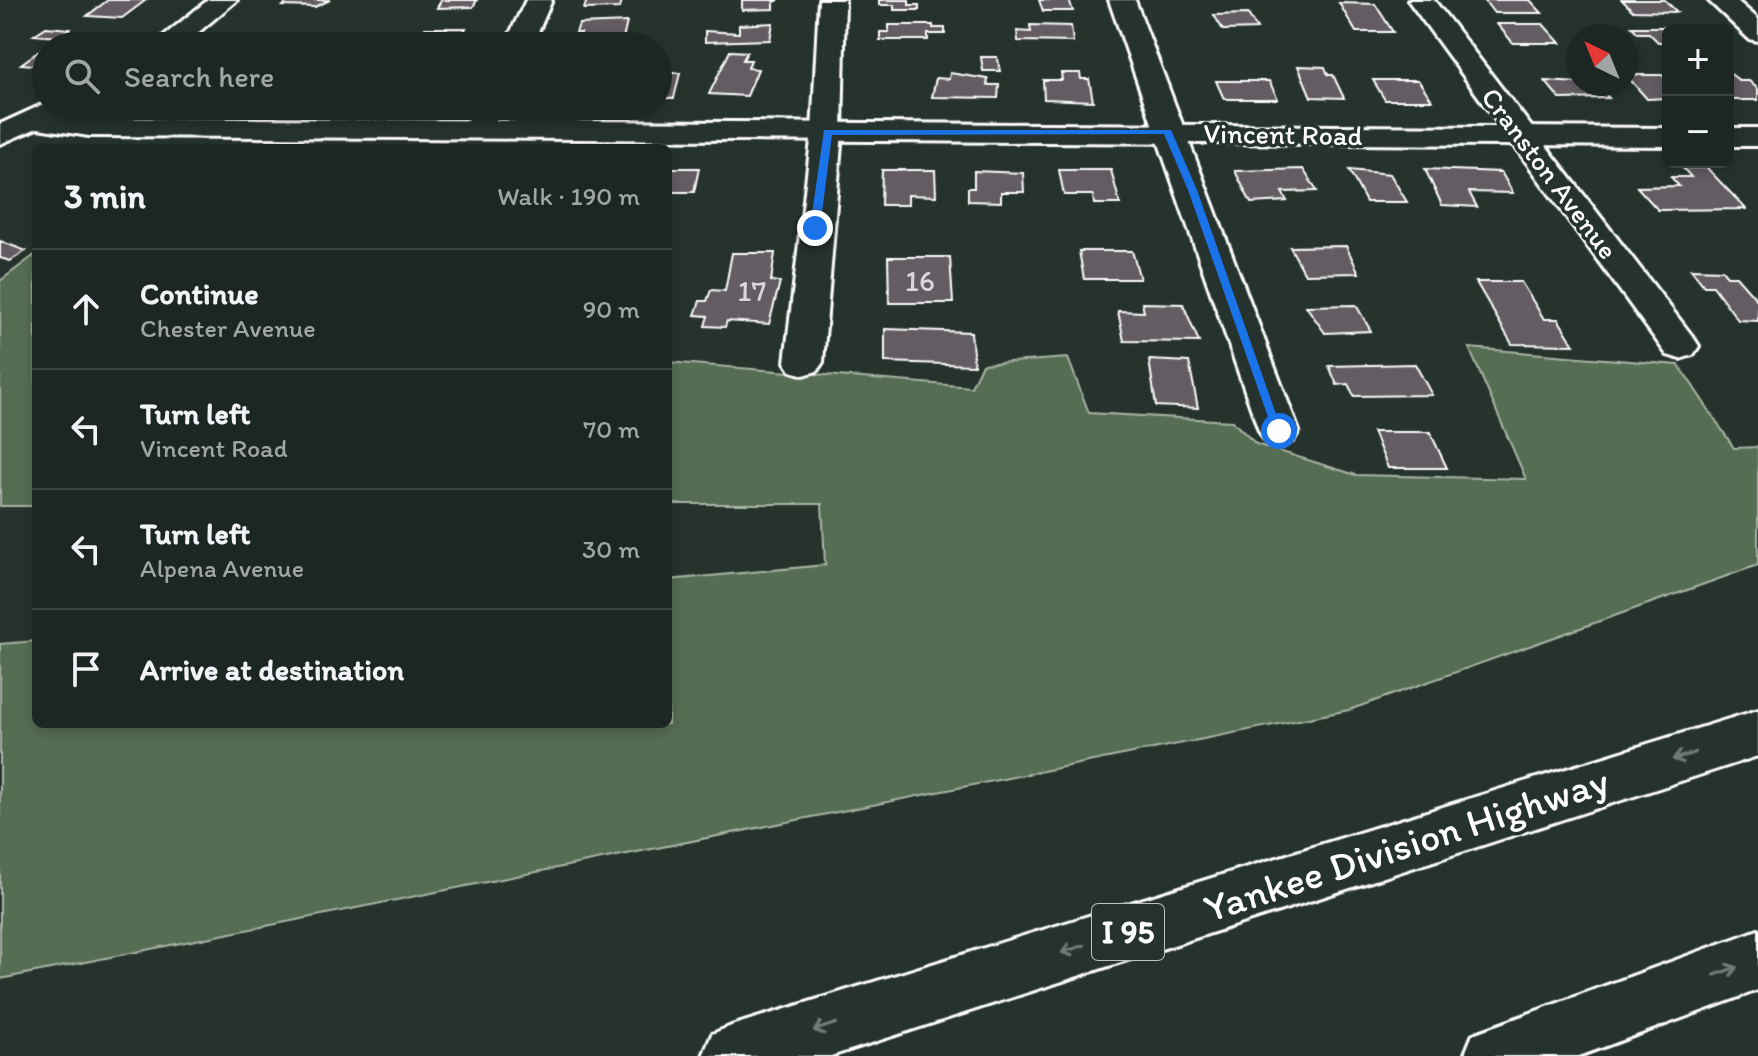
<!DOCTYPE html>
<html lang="en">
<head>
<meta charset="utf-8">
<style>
  :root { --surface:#1c2622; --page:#252e2a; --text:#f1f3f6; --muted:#a0a5a5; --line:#3a4340 }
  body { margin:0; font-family:Itim,sans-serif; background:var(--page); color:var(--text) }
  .controls { position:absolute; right:24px; top:24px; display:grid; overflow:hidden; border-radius:12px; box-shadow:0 4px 12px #0003 }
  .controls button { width:72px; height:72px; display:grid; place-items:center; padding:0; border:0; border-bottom:2px solid var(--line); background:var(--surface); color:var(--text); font:40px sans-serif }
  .compass { position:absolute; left:1566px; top:24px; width:72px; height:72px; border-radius:50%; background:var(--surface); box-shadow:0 4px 12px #0003; rotate:317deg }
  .stop { position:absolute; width:24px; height:24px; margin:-18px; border:6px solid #1a73e8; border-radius:50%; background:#fff }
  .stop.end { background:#1a73e8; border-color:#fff; box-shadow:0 2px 8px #0008 }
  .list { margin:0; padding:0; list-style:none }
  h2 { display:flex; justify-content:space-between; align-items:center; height:104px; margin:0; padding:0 32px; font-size:34px }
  h2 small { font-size:26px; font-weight:400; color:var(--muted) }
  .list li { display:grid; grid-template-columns:52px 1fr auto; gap:24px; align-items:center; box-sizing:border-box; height:120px; padding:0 32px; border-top:2px solid var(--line) }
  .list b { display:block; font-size:30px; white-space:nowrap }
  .list p { margin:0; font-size:26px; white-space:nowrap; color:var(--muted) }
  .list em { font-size:26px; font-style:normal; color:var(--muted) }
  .icon { flex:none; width:44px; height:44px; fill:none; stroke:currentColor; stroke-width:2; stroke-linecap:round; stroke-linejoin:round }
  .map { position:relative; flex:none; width:1758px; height:1056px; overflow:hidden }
  .search { position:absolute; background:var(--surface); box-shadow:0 4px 12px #0003; left:32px; top:32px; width:640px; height:88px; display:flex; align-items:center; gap:20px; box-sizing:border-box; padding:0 28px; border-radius:44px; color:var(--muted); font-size:30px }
  .panel { position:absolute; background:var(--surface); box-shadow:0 4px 12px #0003; left:32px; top:144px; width:640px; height:584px; border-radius:12px }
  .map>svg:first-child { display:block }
  .green { fill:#546d52; stroke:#aab6a8; stroke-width:2 }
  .building { fill:#635b62; stroke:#fff; stroke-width:2 }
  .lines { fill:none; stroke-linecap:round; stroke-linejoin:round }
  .minor-casing { stroke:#fff; stroke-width:6 }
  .tertiary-casing { stroke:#fff; stroke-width:6 }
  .secondary-casing { stroke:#fff; stroke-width:6 }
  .motorway-casing { stroke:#fff; stroke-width:6 }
  .minor { fill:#26332d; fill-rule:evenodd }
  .tertiary { fill:#26332d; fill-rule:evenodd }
  .secondary { fill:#26332d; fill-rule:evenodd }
  .motorway { fill:#26332d; fill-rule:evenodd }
  .oneway { stroke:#727a76 }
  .route { fill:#1a73e8 }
  .labels { text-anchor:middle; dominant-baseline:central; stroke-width:7; stroke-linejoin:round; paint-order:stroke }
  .far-street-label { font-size:28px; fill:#fff; stroke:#26332d }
  .number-label { font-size:30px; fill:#d8d6d8 }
  .shield { fill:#26332d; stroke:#bec2c0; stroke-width:2 }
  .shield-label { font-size:32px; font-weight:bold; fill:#fff }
  .near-street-label { font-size:40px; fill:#fff; stroke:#26332d }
</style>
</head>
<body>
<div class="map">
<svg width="1758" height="1056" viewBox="0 0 1758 1056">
  <rect width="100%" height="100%" fill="#26332d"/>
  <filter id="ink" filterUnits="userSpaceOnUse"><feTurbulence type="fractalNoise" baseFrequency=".0125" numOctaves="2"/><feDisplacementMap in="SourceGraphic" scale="16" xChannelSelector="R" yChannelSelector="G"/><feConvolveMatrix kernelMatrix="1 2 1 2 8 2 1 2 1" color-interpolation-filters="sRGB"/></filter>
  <g filter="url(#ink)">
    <path class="green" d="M36,254V506H0V281Z
      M1469,348L1679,365L1734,448L1758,447V565L1349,710L0,979V644L36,641V724H668V580L825,565L822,504H668V362L971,387L982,364L1068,358L1089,413L1232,421L1256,444L1356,475L1526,479Z"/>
    <path class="building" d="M108,0H146L122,18L87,16Z
      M289,0H330L315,7L283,6Z
      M441,0H477L473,7L437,8Z
      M587,0H622L620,8L584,9Z
      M742,0H779L774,2V9L742,10Z
      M879,0H909V5H919V10H894V5H879Z
      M1039,0H1069L1073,11H1043Z
      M1484,0H1530L1542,13H1494Z
      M1622,0H1665L1677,12L1633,11Z
      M1339,3L1375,4L1393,32H1356Z
      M1248,14L1257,29L1223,30L1214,15Z
      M627,22L623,39L579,40L581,33H576L579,24Z
      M773,23L770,40L705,42V31L739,33V25Z
      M1497,24H1543L1560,43H1513Z
      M889,25H933V28H945V34H928V40H880V32H889Z
      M1030,25L1071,26L1073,42L1018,41L1017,31L1031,32Z
      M46,27L70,29L58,37L34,35Z
      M1632,27H1693L1696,30H1668V42H1658L1649,33H1638Z
      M425,28H466L456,46H398L405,35H421Z
      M46,46V66L21,64Z
      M730,51L747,52L743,60H751L748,68L758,69L747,96L709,94Z
      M981,57H997L1000,71H983Z
      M1298,66L1325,67L1328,75H1333L1344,98L1311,97Z
      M1728,72L1740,81H1749L1758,89V100H1728Z
      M658,73H680L674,98H658Z
      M950,73L988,79L987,85H999L998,98L932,97L936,78L949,79Z
      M1061,73H1080L1081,79H1089L1093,101L1044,99L1043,80H1062Z
      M1626,75H1662L1668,81V98L1647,99Z
      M1373,80H1418L1432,100H1385Z
      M1216,81H1269L1278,99H1224Z
      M1545,81L1596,84L1609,98L1560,99Z
      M668,168H699L694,192H668Z
      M1683,168H1707L1746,209L1658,210L1637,187L1679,186L1671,177H1691Z
      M1303,169L1317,191L1282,192L1287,201L1251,203L1235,171Z
      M1425,169L1501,172L1513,193L1469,192L1477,207L1442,205Z
      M882,170H935L936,196L908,195V205H881Z
      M1059,170H1111L1120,204H1094L1093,195H1064Z
      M1349,170L1390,174L1407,202H1366Z
      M974,171L1023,173L1024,192H1001V202L968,201V188H974Z
      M0,241L26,251L10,261L0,258Z
      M1346,246L1359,273L1305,274L1290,247Z
      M1079,251H1132L1140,279H1084Z
      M732,253H775L771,281L780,282L769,324L727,321L725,327L705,326L708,316L695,315L700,301H707L711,290L725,291Z
      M888,257H950L953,303H889Z
      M1691,269L1722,270L1727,276H1736L1758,301V321L1738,320L1713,286H1704Z
      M1476,282H1521L1544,319H1558L1574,345L1512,344Z
      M1142,303L1183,304L1199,342L1124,341L1118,311L1144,312Z
      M1356,305L1371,331L1325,333L1306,306Z
      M885,329L971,332L974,365L885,362Z
      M1149,360L1189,362L1198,408L1156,406Z
      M1415,364L1432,395L1354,396L1348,384L1337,385L1329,366Z
      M1373,432H1430L1447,468H1388Z"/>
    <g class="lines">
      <g class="minor-casing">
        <path id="minor" d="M526,0H552L532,46H504Z
          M819,0H845L842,132L823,362L817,371L804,375L791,371L785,362L812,132Z
          M1109,0H1135L1299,431L1293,441L1279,446L1265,441L1259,431Z
          M1408,0H1434L1693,337L1699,346L1693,355L1680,359L1667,355Z
          M1708,0H1736L1758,19V41L1749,39Z
          M474,106H504L488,137H466L462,131Z"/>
      </g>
      <g class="tertiary-casing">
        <path id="tertiary" d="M35,111L89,118L1668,128V146L89,136L25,126L20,120L25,114Z
          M1728,128H1758V146H1728Z"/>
      </g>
      <g class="secondary-casing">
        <path id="secondary" d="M208,0H237L182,46H151Z
          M46,103L79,106L74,112L0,144V124Z"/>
      </g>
      <g class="motorway-casing">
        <path id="motorway" d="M1758,710V756L831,1056H703L712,1034L734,1025Z
          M1758,930V990L1579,1056H1464L1473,1034Z"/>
      </g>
      <use href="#minor" class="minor"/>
      <use href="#tertiary" class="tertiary"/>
      <use href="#secondary" class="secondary"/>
      <use href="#motorway" class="motorway"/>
    </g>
    <defs><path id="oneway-shaft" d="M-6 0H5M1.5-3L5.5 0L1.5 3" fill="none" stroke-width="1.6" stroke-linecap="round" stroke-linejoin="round" transform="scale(2)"/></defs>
    <g class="oneway">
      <use href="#oneway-shaft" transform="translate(1684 756) rotate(163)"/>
      <use href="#oneway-shaft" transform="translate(1073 949) rotate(162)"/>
      <use href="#oneway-shaft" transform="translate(1726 971) rotate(-20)"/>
      <use href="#oneway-shaft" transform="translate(825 1027) rotate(162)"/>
    </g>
  </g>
  <path class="route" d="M824,130H1171L1197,190L1283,434L1273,431L1188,190L1164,134L832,135L820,228L815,231L810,228Z"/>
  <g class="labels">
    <g class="far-street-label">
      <text transform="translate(1283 134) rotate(1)">Vincent Road</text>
      <text transform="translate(1550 173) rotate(53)">Cranston Avenue</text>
    </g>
    <g class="number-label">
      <text x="920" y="280">16</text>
      <text x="752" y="290">17</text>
    </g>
    <rect class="shield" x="1092" y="904" width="72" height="56" rx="6"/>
    <g class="shield-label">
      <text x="1128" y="932">I 95</text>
    </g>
    <g class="near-street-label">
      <text transform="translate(1406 844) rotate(-18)">Yankee Division Highway</text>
    </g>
  </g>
</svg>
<div class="controls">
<button>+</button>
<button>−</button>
</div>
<svg class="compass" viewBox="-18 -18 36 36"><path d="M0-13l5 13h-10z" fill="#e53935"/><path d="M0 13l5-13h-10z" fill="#a0a5a5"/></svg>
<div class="stop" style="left:1279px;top:431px"></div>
<div class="stop end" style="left:815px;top:228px"></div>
<div class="search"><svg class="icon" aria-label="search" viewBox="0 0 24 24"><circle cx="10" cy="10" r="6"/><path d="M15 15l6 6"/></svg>Search here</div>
<section class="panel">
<h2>3 min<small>Walk · 190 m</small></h2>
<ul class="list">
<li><svg class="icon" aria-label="ahead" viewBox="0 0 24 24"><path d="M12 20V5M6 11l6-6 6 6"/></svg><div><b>Continue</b><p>Chester Avenue</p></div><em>90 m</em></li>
<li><svg class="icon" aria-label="left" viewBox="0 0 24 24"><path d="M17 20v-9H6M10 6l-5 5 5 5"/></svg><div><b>Turn left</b><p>Vincent Road</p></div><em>70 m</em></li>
<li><svg class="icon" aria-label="left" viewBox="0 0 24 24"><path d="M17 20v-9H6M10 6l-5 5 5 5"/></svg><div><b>Turn left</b><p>Alpena Avenue</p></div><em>30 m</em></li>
<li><svg class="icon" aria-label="arrive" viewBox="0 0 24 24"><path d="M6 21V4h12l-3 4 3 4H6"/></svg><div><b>Arrive at destination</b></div></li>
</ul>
</section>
</div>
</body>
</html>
